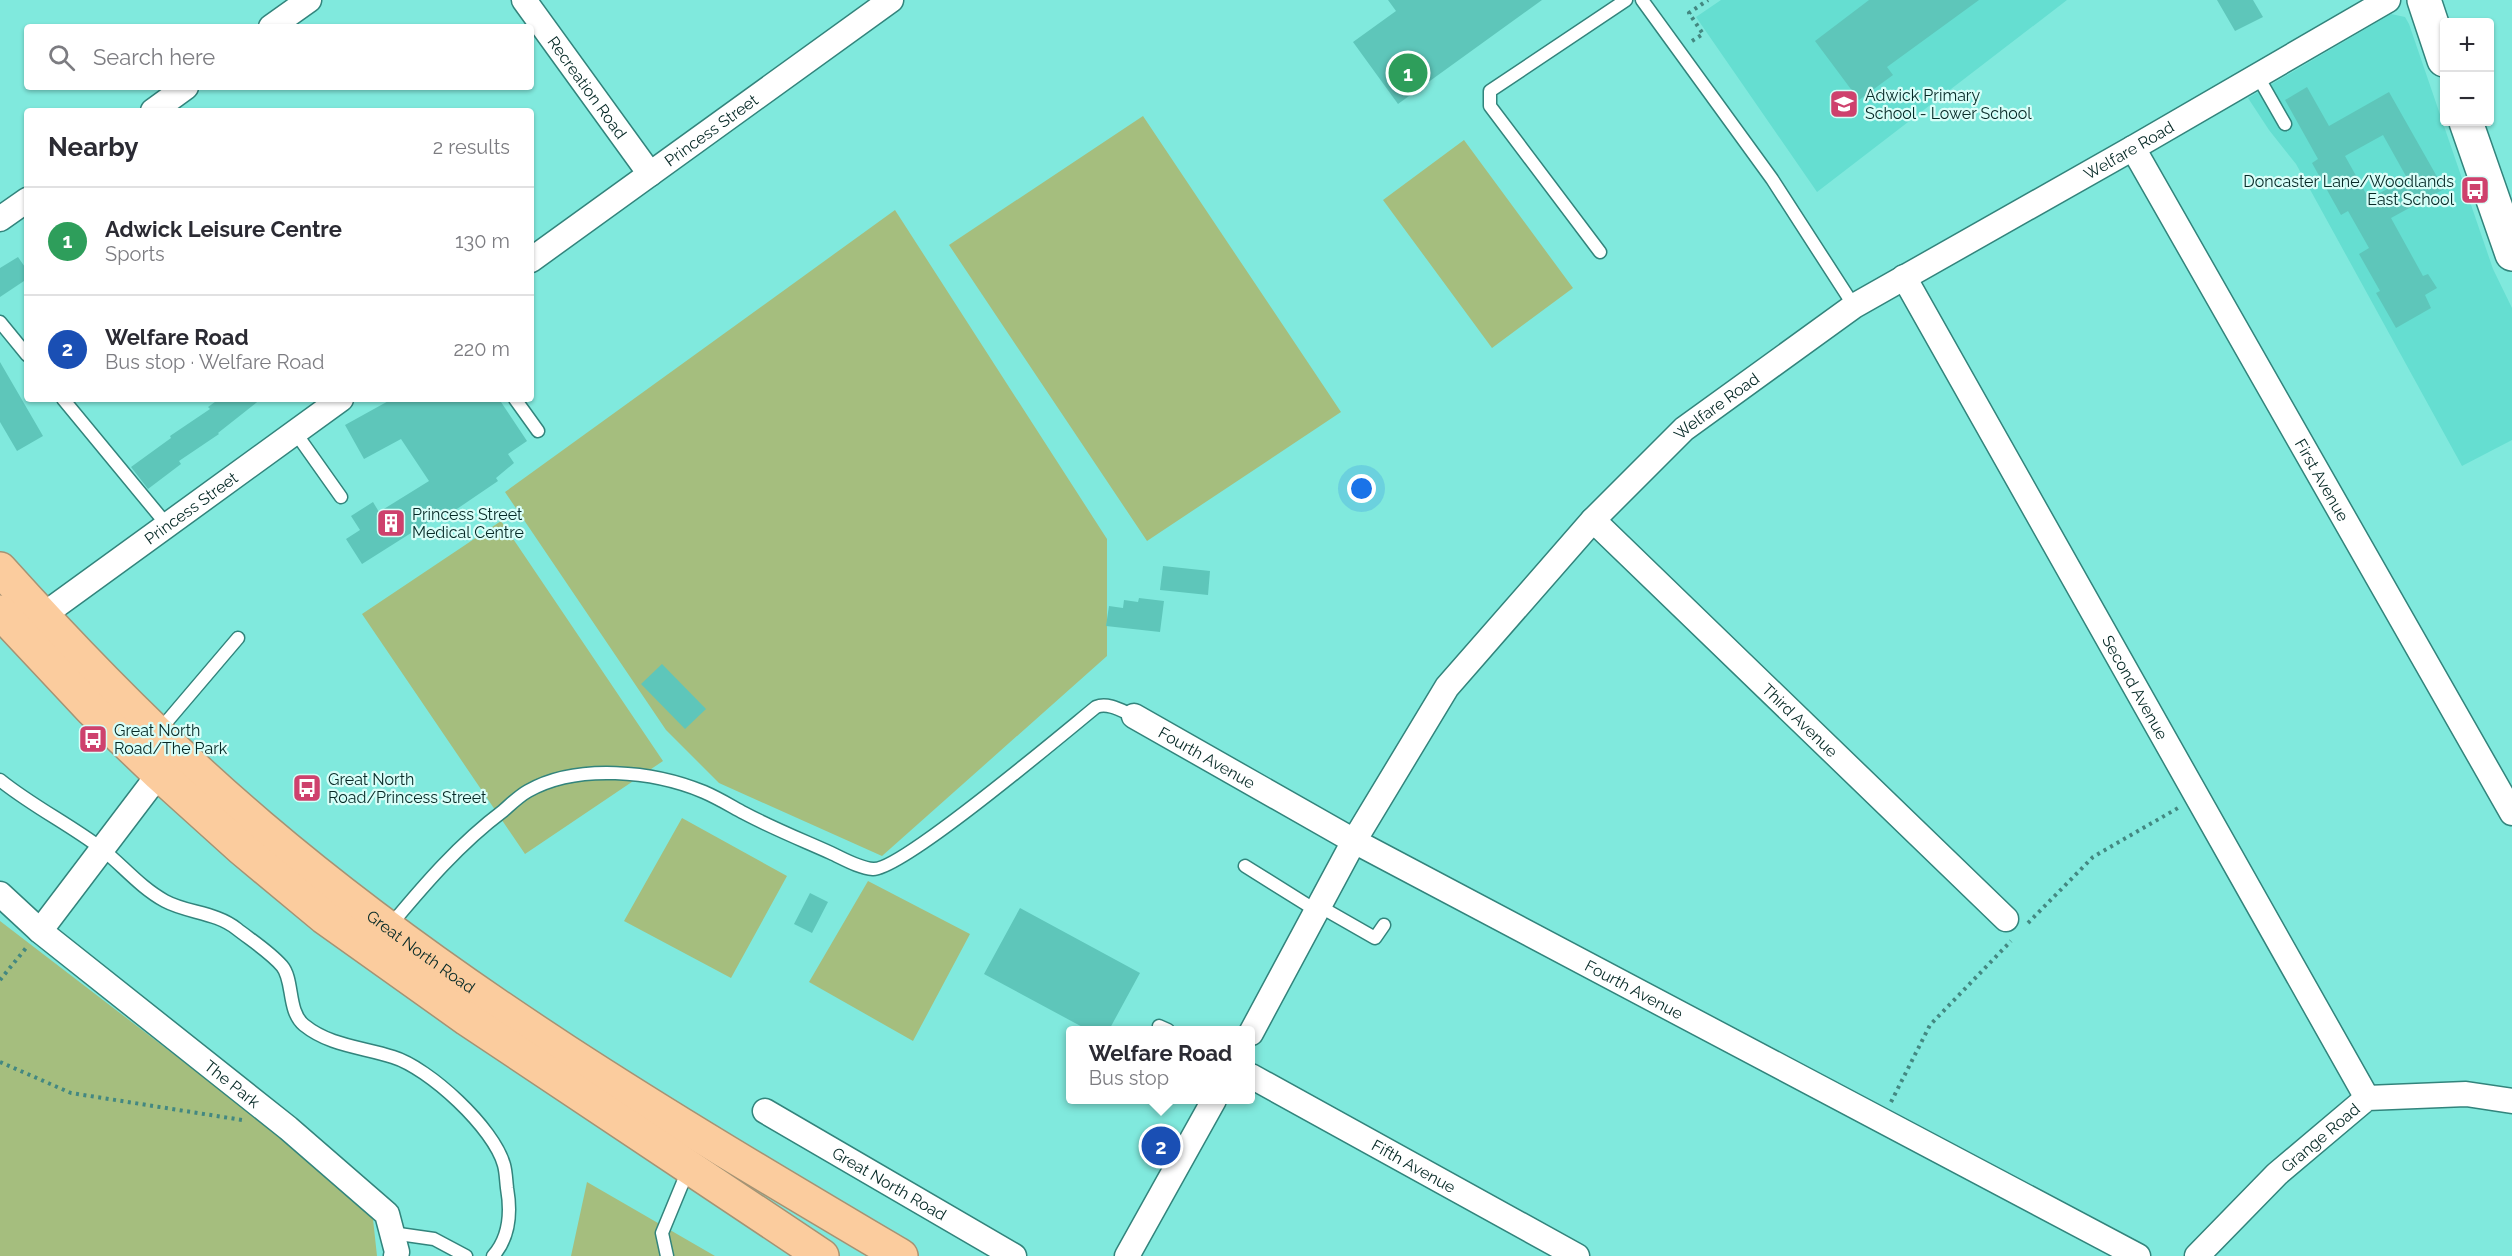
<!DOCTYPE html>
<html lang="en">
<head>
<meta charset="utf-8">
<style>
  :root { --surface:#fff; --page:#f7f7f7; --text:#2b2b33; --muted:#7c7c81; --line:#e1e1e2; --accent:#0b8043 }
  body { margin:0; font-family:Raleway,sans-serif; background:var(--page); color:var(--text) }
  .controls { position:absolute; right:18px; top:18px; display:grid; overflow:hidden; border-radius:6px; box-shadow:0 2px 4px #0004 }
  .controls button { width:54px; height:54px; display:grid; place-items:center; padding:0; border:0; border-bottom:2px solid var(--line); background:var(--surface); color:var(--text); font:30px sans-serif }
  .you { position:absolute; left:1362px; top:489px; width:21px; height:21px; margin:-15px; border:4px solid #fff; border-radius:50%; background:#1a73e8; box-shadow:0 0 0 9px #1a73e833 }
  .badge { display:grid; place-items:center; width:39px; height:39px; border-radius:50%; background:var(--accent); color:#fff; font-size:20px; font-weight:700 }
  .pin { position:absolute; translate:-50% -50%; border:3px solid #fff; box-shadow:0 2px 6px #0006 }
  .popup { position:absolute; left:1066px; top:1026px; width:189px; height:78px; box-sizing:border-box; display:grid; place-content:center; border-radius:6px; background:var(--surface); filter:drop-shadow(0 2px 4px #0005); font-size:20px; white-space:nowrap; color:var(--muted) }
  .popup b { font-size:22px; color:var(--text) }
  .popup::after { content:''; position:absolute; left:50%; top:100%; margin-left:-12px; border:12px solid transparent; border-top-color:var(--surface) }
  .list { margin:0; padding:0; list-style:none }
  h2 { display:flex; justify-content:space-between; align-items:center; height:78px; margin:0; padding:0 24px; font-size:26px }
  h2 small { font-size:20px; font-weight:400; color:var(--muted) }
  .list li { display:grid; grid-template-columns:39px 1fr auto; gap:18px; align-items:center; box-sizing:border-box; height:108px; padding:0 24px; border-top:2px solid var(--line) }
  .list b { display:block; font-size:22px; white-space:nowrap }
  .list p { margin:0; font-size:20px; white-space:nowrap; color:var(--muted) }
  .list em { font-size:20px; font-style:normal; color:var(--muted) }
  .icon { flex:none; width:33px; height:33px; fill:none; stroke:currentColor; stroke-width:2; stroke-linecap:round; stroke-linejoin:round }
  .map { position:relative; flex:none; width:2512px; height:1256px; overflow:hidden }
  .search { position:absolute; background:var(--surface); box-shadow:0 2px 4px #0004; left:24px; top:24px; width:510px; height:66px; display:flex; align-items:center; gap:15px; box-sizing:border-box; padding:0 21px; border-radius:6px; color:var(--muted); font-size:22px }
  .panel { position:absolute; background:var(--surface); box-shadow:0 2px 4px #0004; left:24px; top:108px; width:510px; height:294px; border-radius:6px }
  .map>svg:first-child { display:block }
  .built { fill:#65ded1 }
  .green { fill:#a5be7e }
  .building { fill:#5ec6ba; fill-rule:evenodd }
  .lines { fill:none; stroke-linecap:round; stroke-linejoin:round }
  .lane-casing { stroke:#32847c; stroke-width:15 }
  .street-casing { stroke:#32847c; stroke-width:27 }
  .secondary-casing { stroke:#32847c; stroke-width:36 }
  .highway-casing { stroke:#a59374; stroke-width:36 }
  .path { stroke:#438881; stroke-width:4; stroke-dasharray:3 4.5; stroke-linecap:butt }
  .lane { stroke:#fff; stroke-width:12 }
  .street { stroke:#fff; stroke-width:24 }
  .secondary { stroke:#fff; stroke-width:33 }
  .highway { stroke:#fbcc9e; stroke-width:33 }
  .labels { text-anchor:middle; dominant-baseline:central; stroke-width:4.5; stroke-linejoin:round; paint-order:stroke }
  .street-label { font-size:16px; fill:#062926; stroke:#d8fef8 }
  .poi-label { font-size:16px; fill:#062926; stroke:#d8fef8; text-anchor:start }
</style>
</head>
<body>
<div class="map">
<svg width="2512" height="1256" viewBox="0 0 2512 1256">
  <rect width="100%" height="100%" fill="#80e9dd"/>
  <path class="built" d="M1721,0H2067L1817,192L1696,17Z
    M2391,14L2405,17L2409,24L2493,269L2512,308V440L2462,466L2296,164L2269,130L2248,98Z"/>
  <path class="green" d="M1143,116L1341,412L1147,541L949,245Z
    M1464,140L1573,288L1492,348L1383,200Z
    M895,210L1107,539V656L882,856L719,783L666,730L505,492Z
    M501,521L663,761L525,854L362,614Z
    M682,818L787,876L731,978L624,921Z
    M868,881L970,934L913,1041L809,982Z
    M0,921L266,1125L373,1219L377,1256H0Z
    M587,1182L715,1256H571Z"/>
  <path class="building" d="M1388,0H1542L1398,104L1353,42L1396,11Z
    M1869,0H1979L1887,67L1893,75L1859,100L1815,41Z
    M2217,0H2253L2263,17L2235,31Z
    M2307,87L2329,126L2389,92L2444,189L2391,218L2423,276L2428,274L2437,288L2425,295L2431,308L2396,328L2376,293L2380,291L2359,254L2369,248L2348,211L2341,215L2312,163L2318,159L2285,100ZM2383,135L2407,178L2369,199L2345,156Z
    M18,257L27,270V279L0,297V268Z
    M0,362L43,436L17,451L0,422Z
    M219,399H261L218,433L219,434L179,461L181,464L148,489L131,467L171,438L170,436L210,409L208,407Z
    M392,399H499L527,441L508,454L514,463L496,478L498,481L451,513L449,509L362,564L346,539L360,530L351,516L373,502L379,512L429,481L401,439L364,459L345,425Z
    M1163,566L1210,571L1208,595L1160,590Z
    M1139,598L1164,601L1160,632L1106,626L1109,606L1123,608L1124,600L1138,602Z
    M662,664L706,709L685,729L641,684Z
    M810,893L828,902L812,933L794,924Z
    M1020,908L1140,973L1109,1030H1088L984,974Z"/>
  <g class="lines">
    <g class="lane-casing">
      <path id="lane" d="M1642,0L1772,179L1854,306
        M2257,75L2285,124
        M1600,252L1490,106V91L1626,0
        M0,322L27,355
        M63,399L167,525
        M515,399L538,431
        M295,432L341,497
        M158,732L238,638
        M0,780C32,806 69,824 102,849C123,866 141,888 165,901C187,913 216,912 237,929C251,940 270,952 282,966C294,980 287,1011 304,1025C330,1046 362,1047 393,1057C429,1068 494,1128 504,1165C506,1172 506,1180 507,1188C511,1211 510,1237 493,1256
        M1245,866L1317,911
        M1319,906L1375,938L1384,925
        M389,927C424,885 459,844 503,811C511,804 519,796 528,791C577,763 654,771 704,792C718,798 731,806 744,813C772,828 802,840 831,853C844,859 859,868 873,869C901,871 1065,732 1096,707C1108,702 1122,711 1134,716
        M1159,1026L1168,1030
        M392,1233L434,1239L466,1256
        M667,1256L662,1233L688,1170"/>
    </g>
    <g class="street-casing">
      <g id="street">
        <path id="s1" d="M524,0L650,174"/>
        <path d="M271,27L309,0"/>
        <path d="M153,111L186,87"/>
        <path id="s2" d="M2133,148L2512,813"/>
        <path d="M0,219L27,200"/>
        <path id="s3" d="M531,260L891,0"/>
        <path id="s4" d="M1904,277L2367,1098"/>
        <path id="s5" d="M1593,520L2006,919"/>
        <path id="s6" d="M42,616L341,399"/>
        <path id="s7" d="M1134,716L1354,841L2138,1256"/>
        <path id="s8" d="M0,894L40,931L288,1128L387,1214L397,1252L396,1256"/>
        <path d="M40,931L159,774"/>
        <path id="s9" d="M1251,1033L1354,841L1447,687L1593,520L1684,429L1854,306L2133,148L2388,0"/>
        <path id="s10" d="M1251,1076L1577,1256"/>
        <path id="s11" d="M765,1111L1014,1256"/>
        <path d="M1127,1256L1214,1100"/>
        <path id="s12" d="M2197,1256L2277,1174L2367,1098L2466,1094L2512,1101"/>
      </g>
    </g>
    <g class="secondary-casing">
      <path id="secondary" d="M2424,0L2444,60
        M2466,122L2512,254"/>
    </g>
    <g class="highway-casing">
      <g id="highway">
        <path id="s13" d="M0,569C81,659 167,747 260,826C457,994 680,1125 901,1256"/>
        <path d="M0,612L91,709L159,774L241,848L324,917L467,1019L822,1256"/>
      </g>
    </g>
    <path class="path" d="M1692,41L1703,34L1689,13L1708,0
      M2028,923L2093,857L2178,808
      M0,980L26,948
      M0,1062L71,1093L242,1120
      M1891,1102L1930,1025L2011,941"/>
    <use href="#lane" class="lane"/>
    <use href="#street" class="street"/>
    <use href="#secondary" class="secondary"/>
    <use href="#highway" class="highway"/>
  </g>
  <defs>
    <g id="school-square" transform="scale(1.5)"><rect x="-9" y="-9" width="18" height="18" rx="4" fill="#ce416d" stroke="#d8fef8"/><path d="M0-5L7-2L0 1L-7-2ZM-4 1L0 2.5L4 1V4Q0 6-4 4Z" fill="#fff"/></g>
    <g id="bus-square" transform="scale(1.5)"><rect x="-9" y="-9" width="18" height="18" rx="4" fill="#ce416d" stroke="#d8fef8"/><path d="M-5-6H5V4H4V6H2V4H-2V6H-4V4H-5ZM-3.5-4V0h7V-4ZM-3.5 1.2v1.5H-2V1.2ZM2 1.2v1.5H3.5V1.2Z" fill="#fff"/></g>
    <g id="building-square" transform="scale(1.5)"><rect x="-9" y="-9" width="18" height="18" rx="4" fill="#ce416d" stroke="#d8fef8"/><path d="M-4-6H4V6H1V3H-1V6H-4ZM-2.5-4.3h1.7v1.8h-1.7ZM.8-4.3h1.7v1.8H.8ZM-2.5-1h1.7V.8h-1.7ZM.8-1h1.7V.8H.8Z" fill="#fff"/></g>
  </defs>
  <g fill-rule="evenodd">
    <use href="#school-square" x="1844" y="104"/>
    <use href="#bus-square" x="2475" y="190"/>
    <use href="#building-square" x="391" y="523"/>
    <use href="#bus-square" x="93" y="739"/>
    <use href="#bus-square" x="307" y="788"/>
  </g>
  <g class="labels">
    <g class="street-label">
      <text stroke="none"><textPath href="#s1" startOffset="108">Recreation Road</textPath></text>
      <text stroke="none"><textPath href="#s3" startOffset="222">Princess Street</textPath></text>
      <text stroke="none"><textPath href="#s9" startOffset="1274">Welfare Road</textPath></text>
      <text stroke="none"><textPath href="#s9" startOffset="788">Welfare Road</textPath></text>
      <text stroke="none"><textPath href="#s2" startOffset="382">First Avenue</textPath></text>
      <text stroke="none"><textPath href="#s6" startOffset="184">Princess Street</textPath></text>
      <text stroke="none"><textPath href="#s4" startOffset="471">Second Avenue</textPath></text>
      <text stroke="none"><textPath href="#s5" startOffset="288">Third Avenue</textPath></text>
      <text stroke="none"><textPath href="#s7" startOffset="84">Fourth Avenue</textPath></text>
      <text stroke="none"><textPath href="#s13" startOffset="570">Great North Road</textPath></text>
      <text stroke="none"><textPath href="#s7" startOffset="570">Fourth Avenue</textPath></text>
      <text stroke="none"><textPath href="#s8" startOffset="300">The Park</textPath></text>
      <text stroke="none"><textPath href="#s12" startOffset="171">Grange Road</textPath></text>
      <text stroke="none"><textPath href="#s10" startOffset="186">Fifth Avenue</textPath></text>
      <text stroke="none"><textPath href="#s11" startOffset="144">Great North Road</textPath></text>
    </g>
    <g class="poi-label">
      <text x="1865" y="95">Adwick Primary<tspan x="1865" dy="18">School - Lower School</tspan></text>
      <text x="2454" y="181" text-anchor="end">Doncaster Lane/Woodlands<tspan x="2454" dy="18">East School</tspan></text>
      <text x="412" y="514">Princess Street<tspan x="412" dy="18">Medical Centre</tspan></text>
      <text x="114" y="730">Great North<tspan x="114" dy="18">Road/The Park</tspan></text>
      <text x="328" y="779">Great North<tspan x="328" dy="18">Road/Princess Street</tspan></text>
    </g>
  </g>
</svg>
<div class="controls">
<button>+</button>
<button>−</button>
</div>
<div class="you"></div>
<div class="pin badge" style="left:1408px;top:73px;background:#2e9e5b">1</div>
<div class="pin badge" style="left:1161px;top:1146px;background:#1a4fb4">2</div>
<div class="popup"><b>Welfare Road</b>Bus stop</div>
<div class="search"><svg class="icon" aria-label="search" viewBox="0 0 24 24"><circle cx="10" cy="10" r="6"/><path d="M15 15l6 6"/></svg>Search here</div>
<section class="panel">
<h2>Nearby<small>2 results</small></h2>
<ul class="list">
<li><span class="badge" style="background:#2e9e5b">1</span><div><b>Adwick Leisure Centre</b><p>Sports</p></div><em>130 m</em></li>
<li><span class="badge" style="background:#1a4fb4">2</span><div><b>Welfare Road</b><p>Bus stop · Welfare Road</p></div><em>220 m</em></li>
</ul>
</section>
</div>
</body>
</html>
